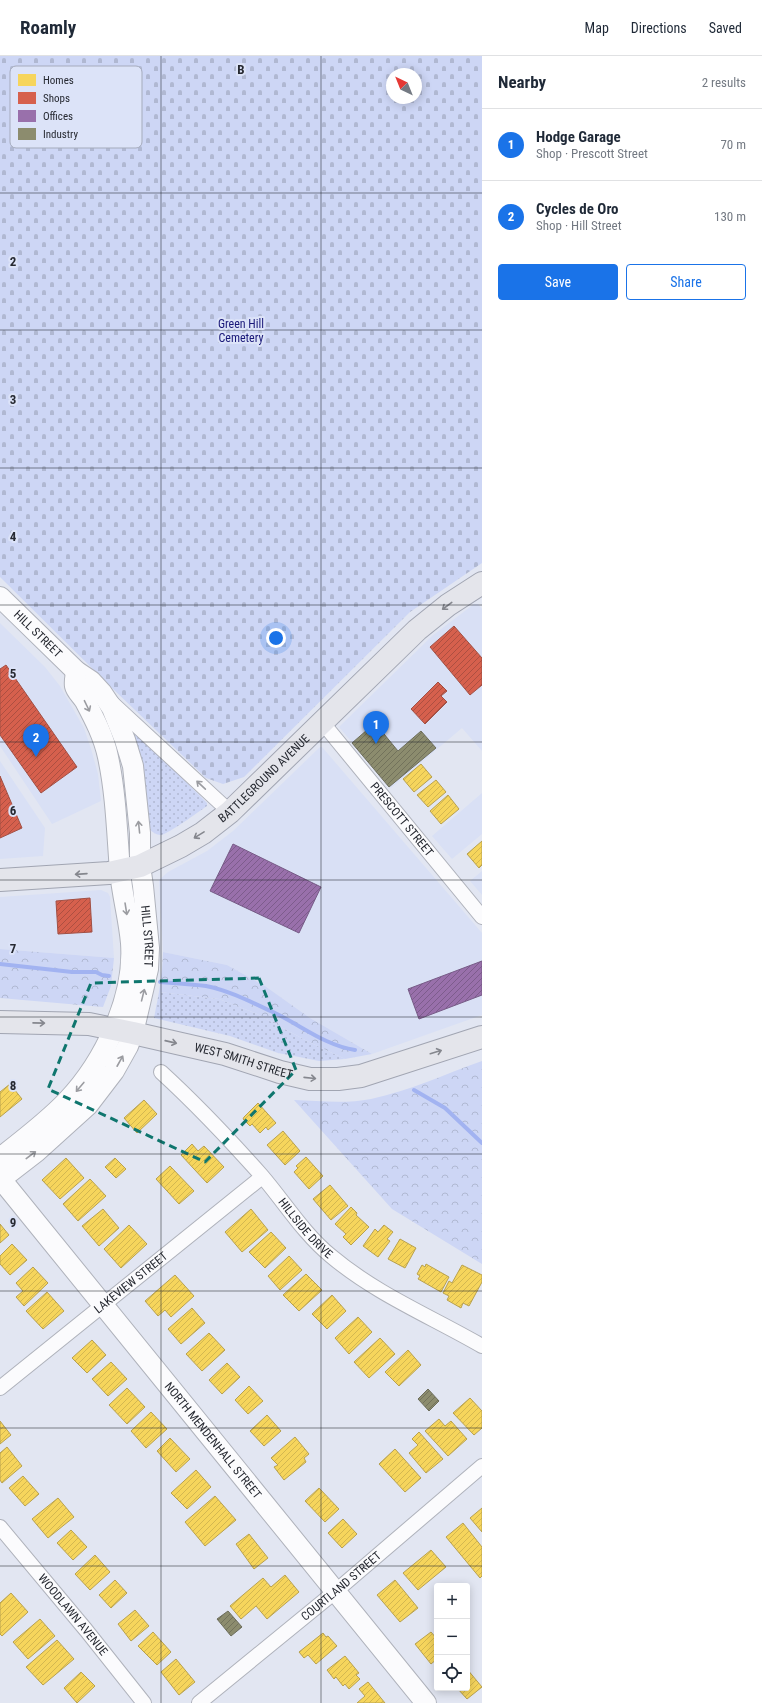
<!DOCTYPE html>
<html lang="en">
<head>
<meta charset="utf-8">
<style>
  :root { --surface:#fff; --page:#f6f6f7; --text:#1f2937; --muted:#747a83; --line:#e0e1e3; --accent:#1a73e8 }
  body { margin:0; font-family:"Roboto Condensed",sans-serif; background:var(--page); color:var(--text) }
  .controls { position:absolute; right:12px; bottom:12px; display:grid; overflow:hidden; border-radius:4px; box-shadow:0 2px 10px #0003 }
  .controls button { width:36px; height:36px; display:grid; place-items:center; padding:0; border:0; border-bottom:1px solid var(--line); background:var(--surface); color:var(--text); font:20px sans-serif }
  .compass { position:absolute; left:386px; top:12px; width:36px; height:36px; border-radius:50%; background:var(--surface); box-shadow:0 2px 10px #0003; rotate:317deg }
  .you { position:absolute; left:276px; top:582px; width:14px; height:14px; margin:-10px; border:3px solid #fff; border-radius:50%; background:#1a73e8; box-shadow:0 0 0 6px #1a73e833 }
  .badge { display:grid; place-items:center; width:26px; height:26px; border-radius:50%; background:var(--accent); color:#fff; font-size:13px; font-weight:700 }
  .pin { position:absolute; translate:-50% -33px; filter:drop-shadow(0 1px 2px #0008) }
  .pin::after { content:''; position:absolute; top:21px; width:14px; height:12px; background:inherit; clip-path:polygon(0 0,100% 0,50% 100%) }
  .list { margin:0; padding:0; list-style:none }
  h2 { display:flex; justify-content:space-between; align-items:center; height:52px; margin:0; padding:0 16px; font-size:17px }
  h2 small { font-size:13px; font-weight:400; color:var(--muted) }
  .list li { display:grid; grid-template-columns:26px 1fr auto; gap:12px; align-items:center; box-sizing:border-box; height:72px; padding:0 16px; border-top:1px solid var(--line) }
  .list b { display:block; font-size:15px; white-space:nowrap }
  .list p { margin:0; font-size:13px; white-space:nowrap; color:var(--muted) }
  .list em { font-size:13px; font-style:normal; color:var(--muted) }
  .actions { display:flex; gap:8px; padding:12px 16px }
  .actions a { flex:1; padding:9px 0; border:1px solid var(--accent); border-radius:4px; text-align:center; font-size:14px; color:var(--accent) }
  .actions .main { background:var(--accent); color:#fff }
  .icon { flex:none; width:22px; height:22px; fill:none; stroke:currentColor; stroke-width:2; stroke-linecap:round; stroke-linejoin:round }
  .map { position:relative; flex:none; width:482px; height:1647px; overflow:hidden }
  header { display:flex; align-items:center; gap:24px; box-sizing:border-box; height:56px; padding:0 20px; background:var(--surface); border-bottom:1px solid var(--line) }
  header strong { font-size:19px }
  nav { display:flex; gap:22px; margin-inline-start:auto; font-size:14px }
  main { display:flex }
  aside { flex:1; background:var(--surface) }
  .map>svg:first-child { display:block }
  .built { fill:#d9e0f5 }
  .grass { fill:url(#grass-dots) }
  .forest { fill:url(#forest-crowns) }
  .cemetery { fill:url(#cemetery-stones); fill-rule:evenodd }
  .homes { fill:url(#homes-hatch); stroke:#b8a14f }
  .shops { fill:url(#shops-hatch); stroke:#a15045 }
  .offices { fill:url(#offices-hatch); stroke:#765b86 }
  .industry { fill:url(#industry-hatch); stroke:#6d6e5c }
  .lines { fill:none; stroke-linecap:round; stroke-linejoin:round }
  .stream { stroke:#a2b3f1; stroke-width:4 }
  .street-casing { stroke:#afb2bb; stroke-width:16 }
  .secondary-casing { stroke:#afb2bb; stroke-width:22 }
  .primary-casing { stroke:#a1a5b2; stroke-width:24 }
  .street { stroke:#fbfbfd; stroke-width:14 }
  .secondary { stroke:#fbfbfd; stroke-width:20 }
  .primary { stroke:#e4e5eb; stroke-width:22 }
  .oneway { stroke:#85878e }
  .oneway2 { stroke:#9b9ca1 }
  .marked { fill:none; stroke:#0f766e; stroke-width:3; stroke-dasharray:8 5; stroke-linejoin:round }
  .grid { fill:none; stroke:#262931; stroke-width:1; stroke-opacity:0.55 }
  .labels { text-anchor:middle; dominant-baseline:central; stroke-width:4; stroke-linejoin:round; paint-order:stroke }
  .park-label { font-size:12px; fill:#181778; stroke:#dce3f8 }
  .street-label { font-size:12px; fill:#262931; stroke:#dce3f8 }
  .key { fill:#dce3f8; stroke:#a5abbc; stroke-width:1 }
  .key-label { font-size:11px; fill:#262931 }
  .grid-label { font-size:13px; text-anchor:middle; font-weight:bold; fill:#262931; stroke:#dce3f8; stroke-width:4; stroke-linejoin:round; paint-order:stroke }
</style>
</head>
<body>
<header>
<strong>Roamly</strong>
<nav><a>Map</a><a>Directions</a><a>Saved</a></nav>
</header>
<main>
<div class="map">
<svg width="482" height="1647" viewBox="0 0 482 1647">
  <defs>
    <pattern id="grass-dots" width="8" height="8" patternUnits="userSpaceOnUse"><rect width="8" height="8" fill="#cdd6f5"/><path d="M2 2h.1M6 6h.1" fill="none" stroke="#b0b8d2" stroke-width="1.8" stroke-linecap="round"/></pattern>
    <pattern id="forest-crowns" width="20" height="18" patternUnits="userSpaceOnUse"><rect width="20" height="18" fill="#cdd6f5"/><path d="M2 6a3 3 0 1 1 6 0M12 15a3 3 0 1 1 6 0" fill="none" stroke="#b0b8d2"/></pattern>
    <pattern id="cemetery-stones" width="16" height="16" patternUnits="userSpaceOnUse"><rect width="16" height="16" fill="#cdd6f5"/><path d="M2 7V4a2 2 0 0 1 4 0v3zM10 15v-3a2 2 0 0 1 4 0v3z" fill="#b0b8d2"/></pattern>
    <pattern id="homes-hatch" width="6" height="6" patternUnits="userSpaceOnUse"><rect width="6" height="6" fill="#f6d55c"/><path d="M-1 1l2-2M0 6l6-6M5 7l2-2" fill="none" stroke="#d3b750"/></pattern>
    <pattern id="shops-hatch" width="6" height="6" patternUnits="userSpaceOnUse"><rect width="6" height="6" fill="#d6604d"/><path d="M-1 1l2-2M0 6l6-6M5 7l2-2" fill="none" stroke="#ad4f41"/></pattern>
    <pattern id="offices-hatch" width="6" height="6" patternUnits="userSpaceOnUse"><rect width="6" height="6" fill="#9970ab"/><path d="M-1 1l2-2M0 6l6-6M5 7l2-2" fill="none" stroke="#7d5c8c"/></pattern>
    <pattern id="industry-hatch" width="6" height="6" patternUnits="userSpaceOnUse"><rect width="6" height="6" fill="#8c8c6e"/><path d="M-1 1l2-2M0 6l6-6M5 7l2-2" fill="none" stroke="#72725b"/></pattern>
  </defs>
  <rect width="100%" height="100%" fill="#e2e6f2"/>
  <path class="built" d="M474,548H478L482,553V695L462,672L391,732L339,671L432,580Z
    M0,567L45,611L60,630L84,672L91,693L98,718L101,745L52,768L0,690Z
    M320,691H322L482,877V959L372,998L310,962L265,930L227,909L163,896L159,824L168,816L207,795L233,775Z
    M0,705L45,772L43,800L0,803Z
    M482,737V778L452,803L432,780Z
    M482,815V839L470,825Z
    M101,834L108,837L110,841L114,902L0,893V841Z"/>
  <path class="grass" d="M128,668L207,747V750C198,756 170,777 161,779C156,779 153,776 150,774L143,710Z
    M159,936L219,943L257,958L307,985L345,1003L319,1005L299,1001L278,997L230,980L154,962Z"/>
  <path class="forest" d="M0,893L114,902L111,930L103,951L0,942Z
    M163,896L227,909L265,930L310,962L372,998L345,1003L307,985L257,958L219,943L159,936L162,914Z
    M482,1005V1208L392,1153L294,1044C319,1045 346,1048 371,1043C409,1035 445,1018 482,1005Z"/>
  <path class="cemetery" d="M0,0H482V507L410,556L244,721L223,728L206,722L112,632L0,521ZM392,18H416V42H392Z"/>
  <path class="homes" d="M421,708L432,721L414,736L403,723Z
    M436,724L446,736L428,751L417,739Z
    M448,739L459,753L441,768L430,755Z
    M482,785V809L479,812L467,798Z
    M10,1028L22,1043L0,1061V1036Z
    M144,1044L157,1058L137,1077L124,1062Z
    M258,1047L276,1067L268,1074L266,1071L260,1077L252,1068L250,1070L243,1063L244,1061Z
    M283,1075L300,1095L285,1109L267,1089Z
    M192,1088L198,1095L204,1090L224,1111L207,1127L181,1099Z
    M306,1101L323,1120L309,1133L294,1116L298,1112L296,1110Z
    M66,1102L84,1122L60,1143L42,1124Z
    M115,1102L126,1113L116,1122L105,1111Z
    M170,1110L194,1135L179,1148L156,1123Z
    M90,1123L106,1140L78,1165L63,1148Z
    M330,1129L348,1150L331,1164L313,1143Z
    M351,1151L357,1157L356,1159L369,1171L351,1189L343,1181L346,1178L335,1168Z
    M103,1153L119,1172L99,1190L82,1170Z
    M251,1153L268,1174L242,1196L225,1176Z
    M0,1168L9,1179L0,1187Z
    M129,1169L147,1188L121,1212L104,1193Z
    M384,1169L393,1176L387,1183L390,1185L378,1201L363,1190L375,1173L378,1176Z
    M271,1176L286,1192L265,1212L249,1196Z
    M400,1183L416,1192L405,1212L388,1203Z
    M12,1188L27,1204L10,1219L0,1208V1200Z
    M289,1200L302,1214L280,1234L268,1220Z
    M426,1208L449,1221L441,1236L418,1223L420,1220L417,1218L422,1209L425,1211Z
    M462,1209L482,1219V1226L469,1250L463,1247L461,1252L447,1244L449,1240L443,1237L449,1225L452,1227Z
    M33,1211L48,1227L24,1250L16,1241L23,1235L16,1227Z
    M306,1218L322,1234L299,1255L283,1239Z
    M175,1219L194,1240L171,1261L165,1254L158,1260L145,1245Z
    M47,1236L64,1255L43,1273L26,1255Z
    M332,1239L346,1255L327,1273L312,1258Z
    M192,1252L205,1267L181,1288L168,1273Z
    M358,1261L372,1276L349,1298L335,1282Z
    M209,1277L225,1294L202,1315L186,1298Z
    M380,1282L395,1298L369,1322L354,1306Z
    M92,1284L106,1299L87,1317L72,1302Z
    M408,1294L421,1309L399,1330L385,1316Z
    M111,1306L127,1323L108,1340L92,1323Z
    M227,1307L240,1321L222,1338L209,1324Z
    M249,1330L263,1345L248,1358L235,1344Z
    M127,1332L145,1351L127,1368L109,1349Z
    M470,1342L482,1355V1372L474,1379L453,1357Z
    M151,1356L167,1373L146,1392L131,1375Z
    M267,1359L281,1375L264,1390L250,1375Z
    M439,1363L445,1370L451,1365L467,1383L448,1400L425,1375Z
    M0,1365L11,1379L0,1388Z
    M419,1376L443,1403L426,1417L409,1397L418,1389L412,1383Z
    M295,1381L309,1398L304,1402L306,1406L284,1424L274,1411L278,1409L271,1402Z
    M170,1382L190,1403L176,1416L157,1395Z
    M7,1391L22,1410L2,1427L0,1424V1397Z
    M395,1393L421,1422L405,1436L379,1408Z
    M196,1414L211,1431L187,1453L171,1437Z
    M23,1420L39,1438L25,1450L9,1432Z
    M319,1432L339,1453L325,1466L305,1445Z
    M215,1440L236,1464L205,1490L185,1466Z
    M58,1442L74,1461L48,1482L32,1463Z
    M482,1452V1476L470,1462Z
    M343,1463L357,1478L342,1492L328,1477Z
    M463,1467L482,1491V1520L480,1522L446,1481Z
    M71,1474L87,1491L73,1504L57,1487Z
    M249,1478L268,1502L254,1513L236,1488Z
    M431,1494L446,1511L418,1534L403,1517Z
    M95,1499L110,1516L90,1534L75,1518Z
    M285,1519L299,1536L267,1563L256,1550L241,1563L230,1550L263,1522L271,1531Z
    M115,1524L127,1537L111,1552L99,1539Z
    M395,1524L418,1552L400,1566L377,1539Z
    M11,1537L28,1556L2,1580L0,1578V1547Z
    M135,1554L149,1570L131,1585L118,1568Z
    M40,1563L55,1580L28,1603L13,1586Z
    M153,1576L171,1596L157,1609L138,1590Z
    M431,1576L437,1583V1603L431,1608L415,1588Z
    M323,1577L326,1581L328,1580L337,1590L316,1608L308,1599L304,1602L299,1596Z
    M57,1584L74,1603L43,1629L26,1611Z
    M345,1600L359,1617L356,1619L360,1623L349,1633L345,1628L343,1630L336,1621L334,1623L327,1614Z
    M176,1603L195,1626L179,1639L161,1616Z
    M467,1613L482,1631L467,1643L457,1632H467Z
    M81,1616L95,1630L77,1647L64,1632Z
    M368,1626L385,1647H357L365,1640L359,1633Z"/>
  <path class="shops" d="M454,570L482,602V629L470,639L430,591Z
    M6,609L77,711L41,737L0,679V613Z
    M438,626L447,635L441,640L447,646L425,668L411,653Z
    M0,720L22,772L0,782Z
    M90,842L92,876L58,878L56,845Z"/>
  <path class="offices" d="M233,788L321,831L299,877L210,835Z
    M482,905V939L419,963L408,933Z"/>
  <path class="industry" d="M375,667L398,695L421,675L436,692L389,731L352,687Z
    M428,1333L439,1345L429,1355L418,1343Z
    M228,1555L242,1571L231,1580L217,1563Z"/>
  <g class="lines">
    <path class="stream" d="M0,908L72,916H96L102,919L109,920
      M160,926C175,927 191,928 206,930C231,935 255,948 277,958C303,971 327,990 355,994
      M414,1034L445,1052L482,1087"/>
    <g class="street-casing">
      <g id="street">
        <path d="M111,646L230,756"/>
        <path id="s1" d="M322,666L482,861"/>
        <path id="s2" d="M161,1016C196,1048 230,1084 262,1120C285,1147 304,1178 331,1200C376,1238 432,1261 482,1290"/>
        <path id="s3" d="M0,1332L262,1121"/>
        <path id="s4" d="M0,1471L86,1574L144,1647"/>
        <path id="s5" d="M199,1647L336,1535L482,1410"/>
      </g>
    </g>
    <g class="secondary-casing">
      <g id="secondary">
        <path id="s6" d="M0,541L76,615L91,625L102,637L112,652L125,684L133,710L140,777V810L143,830L149,892L148,913L133,977L128,990L114,1015L88,1049L36,1096L1,1123"/>
        <path d="M0,1102C23,1084 47,1066 67,1045C104,1006 135,942 131,887C129,863 122,839 120,815C117,777 116,738 108,701C104,681 94,662 85,645C82,640 76,635 75,630C74,625 76,619 76,615"/>
        <path id="s7" d="M0,1122L426,1647"/>
      </g>
    </g>
    <g class="primary-casing">
      <g id="primary">
        <path id="s8" d="M0,824L109,817L140,810L181,790L203,777L230,756L417,574L448,549L482,527"/>
        <path id="s9" d="M0,966L89,968L133,977L225,998L280,1016L310,1023H338L361,1020L482,981"/>
      </g>
    </g>
    <use href="#street" class="street"/>
    <use href="#secondary" class="secondary"/>
    <use href="#primary" class="primary"/>
  </g>
  <defs><path id="oneway-shaft" d="M-6 0H5M1.5-3L5.5 0L1.5 3" fill="none" stroke-width="1.6" stroke-linecap="round" stroke-linejoin="round"/></defs>
  <g class="oneway">
    <use href="#oneway-shaft" transform="translate(447 550) rotate(143)"/>
    <use href="#oneway-shaft" transform="translate(199 779) rotate(148)"/>
    <use href="#oneway-shaft" transform="translate(81 818) rotate(176)"/>
    <use href="#oneway-shaft" transform="translate(39 967) rotate(1)"/>
    <use href="#oneway-shaft" transform="translate(171 986) rotate(13)"/>
    <use href="#oneway-shaft" transform="translate(436 996) rotate(-17)"/>
    <use href="#oneway-shaft" transform="translate(310 1022) rotate(6)"/>
  </g>
  <g class="oneway2">
    <use href="#oneway-shaft" transform="translate(87 650) rotate(64)"/>
    <use href="#oneway-shaft" transform="translate(201 729) rotate(-137)"/>
    <use href="#oneway-shaft" transform="translate(139 771) rotate(-96)"/>
    <use href="#oneway-shaft" transform="translate(126 853) rotate(81)"/>
    <use href="#oneway-shaft" transform="translate(143 939) rotate(-76)"/>
    <use href="#oneway-shaft" transform="translate(120 1005) rotate(-61)"/>
    <use href="#oneway-shaft" transform="translate(80 1031) rotate(130)"/>
    <use href="#oneway-shaft" transform="translate(31 1099) rotate(-37)"/>
  </g>
  <path class="marked" d="M259,922L296,1014L205,1106L48,1033L91,927Z"/>
  <path class="grid" d="M161,0V1647M321,0V1647M0,137H482M0,274H482M0,412H482M0,549H482M0,686H482M0,824H482M0,961H482M0,1098H482M0,1235H482M0,1372H482M0,1510H482"/>
  <g class="labels">
    <g class="park-label">
      <text x="241" y="268">Green Hill<tspan x="241" dy="14">Cemetery</tspan></text>
    </g>
    <g class="street-label">
      <text stroke="none"><textPath href="#s6" startOffset="53">HILL STREET</textPath></text>
      <text stroke="none"><textPath href="#s8" startOffset="294">BATTLEGROUND AVENUE</textPath></text>
      <text stroke="none"><textPath href="#s1" startOffset="126">PRESCOTT STREET</textPath></text>
      <text stroke="none"><textPath href="#s6" startOffset="391">HILL STREET</textPath></text>
      <text stroke="none"><textPath href="#s9" startOffset="248">WEST SMITH STREET</textPath></text>
      <text stroke="none"><textPath href="#s2" startOffset="213">HILLSIDE DRIVE</textPath></text>
      <text stroke="none"><textPath href="#s3" startOffset="168">LAKEVIEW STREET</textPath></text>
      <text stroke="none"><textPath href="#s7" startOffset="338">NORTH MENDENHALL STREET</textPath></text>
      <text stroke="none"><textPath href="#s5" startOffset="184">COURTLAND STREET</textPath></text>
      <text stroke="none"><textPath href="#s4" startOffset="114">WOODLAWN AVENUE</textPath></text>
    </g>
  </g>
  <rect x="10" y="10" width="132" height="82" rx="6" class="key"/>
  <rect x="18" y="18" width="18" height="12" fill="#f6d55c"/>
  <rect x="18" y="36" width="18" height="12" fill="#d6604d"/>
  <rect x="18" y="54" width="18" height="12" fill="#9970ab"/>
  <rect x="18" y="72" width="18" height="12" fill="#8c8c6e"/>
  <g class="key-label">
    <text x="43" y="28">Homes</text>
    <text x="43" y="46">Shops</text>
    <text x="43" y="64">Offices</text>
    <text x="43" y="82">Industry</text>
  </g>
  <g class="grid-label">
    <text x="241" y="18">B</text>
    <text x="13" y="210">2</text>
    <text x="13" y="348">3</text>
    <text x="13" y="485">4</text>
    <text x="13" y="622">5</text>
    <text x="13" y="759">6</text>
    <text x="13" y="897">7</text>
    <text x="13" y="1034">8</text>
    <text x="13" y="1171">9</text>
  </g>
</svg>
<div class="controls">
<button>+</button>
<button>−</button>
<button><svg class="icon" aria-label="locate" viewBox="0 0 24 24"><circle cx="12" cy="12" r="6"/><path d="M12 2v4M12 18v4M2 12h4M18 12h4"/></svg></button>
</div>
<svg class="compass" viewBox="-18 -18 36 36"><path d="M0-13l5 13h-10z" fill="#e53935"/><path d="M0 13l5-13h-10z" fill="#747a83"/></svg>
<div class="you"></div>
<div class="pin badge" style="left:376px;top:688px">1</div>
<div class="pin badge" style="left:36px;top:701px">2</div>
</div>
<aside>
<h2>Nearby<small>2 results</small></h2>
<ul class="list">
<li><span class="badge">1</span><div><b>Hodge Garage</b><p>Shop · Prescott Street</p></div><em>70 m</em></li>
<li><span class="badge">2</span><div><b>Cycles de Oro</b><p>Shop · Hill Street</p></div><em>130 m</em></li>
</ul>
<div class="actions"><a class="main">Save</a><a>Share</a></div>
</aside>
</main>
</body>
</html>
